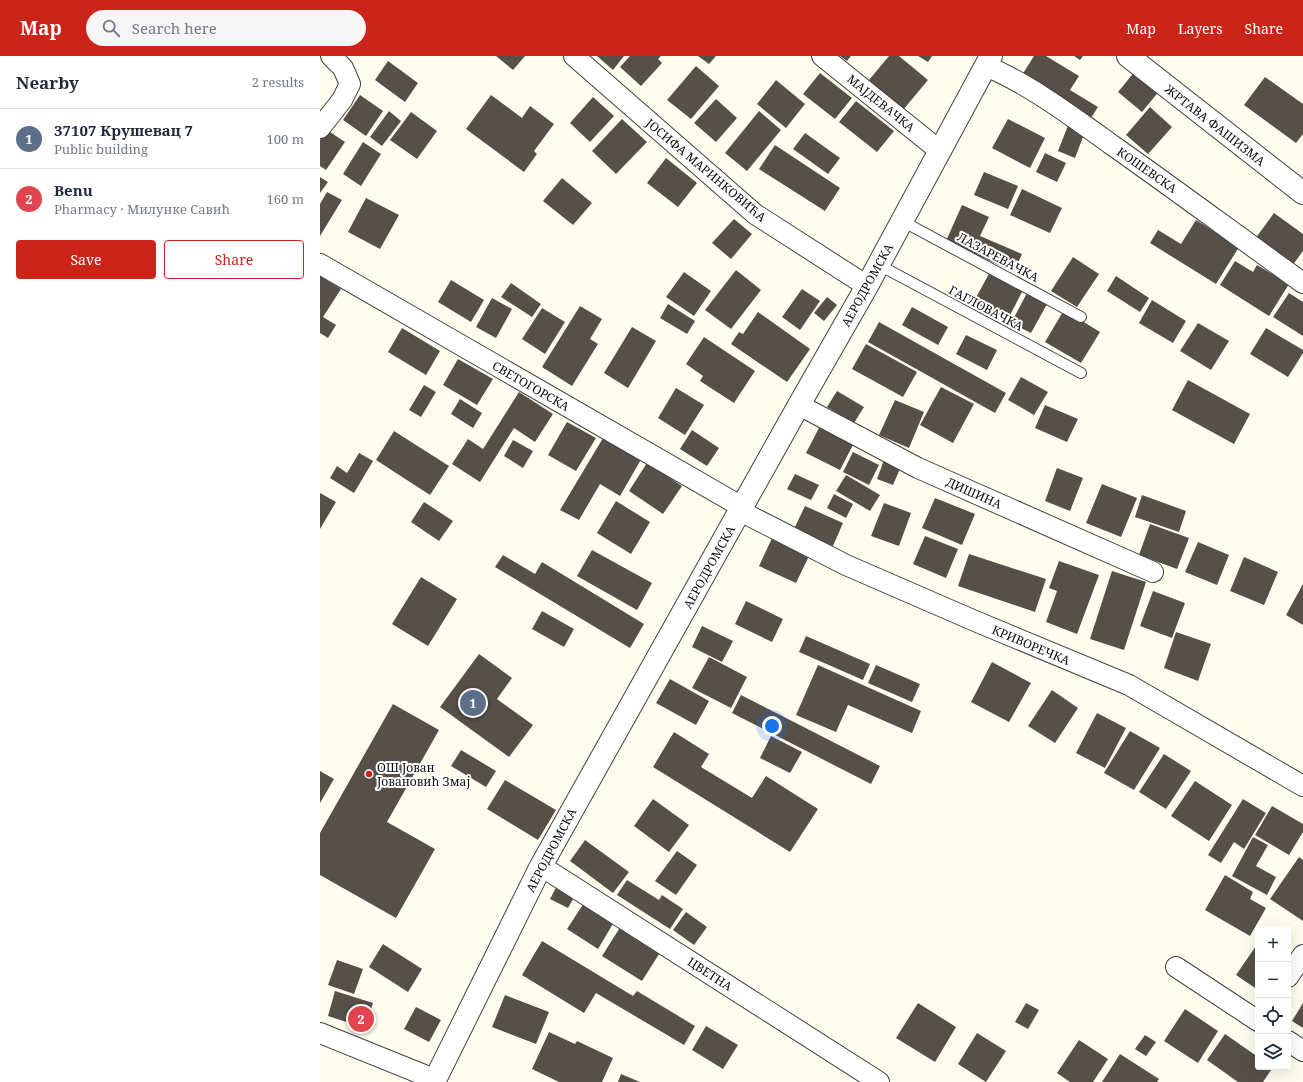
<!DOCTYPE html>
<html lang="en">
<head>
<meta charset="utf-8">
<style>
  :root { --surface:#fff; --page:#f6f6f7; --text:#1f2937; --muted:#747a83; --line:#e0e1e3; --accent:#cb2419 }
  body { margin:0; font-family:"Noto Serif",serif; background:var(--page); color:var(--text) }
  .controls { position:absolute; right:12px; bottom:12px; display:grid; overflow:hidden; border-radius:4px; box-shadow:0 4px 16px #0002 }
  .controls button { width:36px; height:36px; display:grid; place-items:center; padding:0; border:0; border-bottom:1px solid var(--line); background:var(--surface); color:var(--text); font:20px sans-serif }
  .you { position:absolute; left:452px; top:670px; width:14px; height:14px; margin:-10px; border:3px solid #fff; border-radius:50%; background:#1a73e8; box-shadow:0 0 0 6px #1a73e833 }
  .badge { display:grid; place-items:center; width:26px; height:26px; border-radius:50%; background:var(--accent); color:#fff; font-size:13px; font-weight:700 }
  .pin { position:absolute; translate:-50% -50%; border:2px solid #fff; box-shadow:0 1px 4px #0006 }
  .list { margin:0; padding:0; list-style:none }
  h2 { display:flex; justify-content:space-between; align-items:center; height:52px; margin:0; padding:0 16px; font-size:17px }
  h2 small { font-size:13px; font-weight:400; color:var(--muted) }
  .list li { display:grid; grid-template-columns:26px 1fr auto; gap:12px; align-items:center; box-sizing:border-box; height:60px; padding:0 16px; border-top:1px solid var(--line) }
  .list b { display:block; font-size:15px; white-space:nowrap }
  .list p { margin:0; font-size:13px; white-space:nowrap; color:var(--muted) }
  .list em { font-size:13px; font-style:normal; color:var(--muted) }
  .actions { display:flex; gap:8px; padding:12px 16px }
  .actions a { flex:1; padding:9px 0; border:1px solid var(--accent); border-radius:4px; text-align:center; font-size:14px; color:var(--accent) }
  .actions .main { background:var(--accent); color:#fff }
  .icon { flex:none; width:22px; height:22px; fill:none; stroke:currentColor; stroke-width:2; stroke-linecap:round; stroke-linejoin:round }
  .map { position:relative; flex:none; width:983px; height:1026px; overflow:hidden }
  header { display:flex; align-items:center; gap:24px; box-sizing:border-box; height:56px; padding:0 20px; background:var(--accent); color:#fff }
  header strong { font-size:19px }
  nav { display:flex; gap:22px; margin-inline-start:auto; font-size:14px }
  .search { width:280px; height:36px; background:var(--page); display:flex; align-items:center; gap:10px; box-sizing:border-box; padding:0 14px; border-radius:22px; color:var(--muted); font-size:15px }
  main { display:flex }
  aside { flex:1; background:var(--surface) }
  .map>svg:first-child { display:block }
  .building { fill:#575049 }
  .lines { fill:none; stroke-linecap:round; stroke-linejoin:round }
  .service-casing { stroke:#414141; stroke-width:12 }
  .minor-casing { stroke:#414141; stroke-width:22 }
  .tertiary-casing { stroke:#414141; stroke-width:24 }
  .service { stroke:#fff; stroke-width:10 }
  .minor { stroke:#fff; stroke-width:20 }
  .tertiary { stroke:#fff; stroke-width:22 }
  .poi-dot { fill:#cb2419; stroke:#fff; stroke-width:1.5 }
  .labels { text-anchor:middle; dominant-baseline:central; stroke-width:4; stroke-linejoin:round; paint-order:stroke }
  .street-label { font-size:12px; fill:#0e0e0e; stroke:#fff }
  .poi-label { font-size:12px; fill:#0e0e0e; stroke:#fff; text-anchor:start }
</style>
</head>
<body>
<header>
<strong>Map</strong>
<div class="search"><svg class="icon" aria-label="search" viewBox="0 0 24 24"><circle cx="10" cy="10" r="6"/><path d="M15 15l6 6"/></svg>Search here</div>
<nav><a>Map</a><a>Layers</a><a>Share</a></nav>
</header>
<main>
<aside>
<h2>Nearby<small>2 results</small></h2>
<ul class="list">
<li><span class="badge" style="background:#5c6f8a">1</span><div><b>37107 Крушевац 7</b><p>Public building</p></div><em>100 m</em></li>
<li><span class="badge" style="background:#e0444e">2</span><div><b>Benu</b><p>Pharmacy · Милунке Савић</p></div><em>160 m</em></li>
</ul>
<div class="actions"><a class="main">Save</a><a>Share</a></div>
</aside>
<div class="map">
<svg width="983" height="1026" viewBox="0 0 983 1026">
  <rect width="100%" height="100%" fill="#fffeee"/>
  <path class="building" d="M176,0H205L193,14Z
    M277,0H304L293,14Z
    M310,0H341L338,3L342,7L321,30L300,11Z
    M378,0H396L389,8Z
    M520,0H531L527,5Z
    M569,0H579L608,24L583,54L549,24Z
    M598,0H612L608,6Z
    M714,0H726L759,20L750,34L778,51L771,62L702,19Z
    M754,0H763L760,4Z
    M68,5L98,27L85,46L55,24Z
    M376,10L399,30L371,63L347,44Z
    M816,14L840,34L822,56L798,36Z
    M500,17L532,42L515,63L483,38Z
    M945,21L983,48V78L976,87L924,49Z
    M456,24L485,48L466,72L437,48Z
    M40,39L63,55L46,80L23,64Z
    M171,39L202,62L210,50L234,68L214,95L217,98L204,116L146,73Z
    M273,41L294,60L270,86L250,67Z
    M396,43L417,62L396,86L374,67Z
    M536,45L574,75L557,96L519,66Z
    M830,51L852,71L828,98L806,79Z
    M69,55L81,65L62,90L50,81Z
    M439,55L461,74L427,115L405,97Z
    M91,56L117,75L97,103L70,84Z
    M302,63L327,86L296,118L272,95Z
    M688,63L725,82L710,112L672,92Z
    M749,67L766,73L755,102L738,95Z
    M7,74L25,86L6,114L0,110V84Z
    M485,77L520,102L508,118L473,93Z
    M43,86L61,98L41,130L23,118Z
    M455,89L520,132L505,155L439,113Z
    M725,97L746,107L737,126L716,116Z
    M346,102L377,127L358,151L327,127Z
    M664,116L698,130L688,153L654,139Z
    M0,121L8,126L0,137Z
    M242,122L272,147L253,169L223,145Z
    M702,133L742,152L730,177L690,159Z
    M7,136L22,144L0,180V148Z
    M46,142L79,159L60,193L28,176Z
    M642,149L669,161L660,180L702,198L694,216L626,185Z
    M954,157L983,178V195L972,210L935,183Z
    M414,163L432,178L411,203L392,187Z
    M876,164L919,191L896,228L830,187L838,174L861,188Z
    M753,201L779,218L757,251L731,235Z
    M915,205L933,216L937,209L969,228L949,260L900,229Z
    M416,214L441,234L411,273L385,254Z
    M364,216L391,235L374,260L346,241Z
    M670,216L703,234L687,265L653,247Z
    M0,220L21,233L3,261L16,269L8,282L0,277Z
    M796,220L829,242L820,256L787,235Z
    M131,224L164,244L151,266L118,246Z
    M191,227L221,248L212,261L181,241Z
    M482,233L500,245L480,274L462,261Z
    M707,237L727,248L711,277L691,267Z
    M969,237L983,246V280L953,261Z
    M507,241L517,249L504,265L494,257Z
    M172,242L192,253L176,282L156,271Z
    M832,244L866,265L853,287L819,267Z
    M348,248L375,265L367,278L340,262Z
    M260,250L282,263L270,283L278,288L252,330L222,311Z
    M592,251L628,271L618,289L582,269Z
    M222,252L245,266L225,298L202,283Z
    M744,254L780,276L761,307L725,286Z
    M438,256L490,293L467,326L411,288L419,276L423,278Z
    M559,266L686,337L675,357L548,286Z
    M878,267L909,285L891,314L860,295Z
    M312,271L336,285L308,332L284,317Z
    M82,272L120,295L106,319L68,296Z
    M946,272L983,294V297L968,321L930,298Z
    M646,279L677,294L667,314L636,298Z
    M384,281L435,315L414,347L380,325L383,320L366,308Z
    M546,288L597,316L583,341L532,313Z
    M138,303L173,323L157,349L123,329Z
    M701,321L728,336L714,359L688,344Z
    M868,324L930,358L914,388L852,354Z
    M104,329L116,336L101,361L89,354Z
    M621,331L654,348L633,387L600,369Z
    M356,332L384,349L365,379L338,362Z
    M517,335L544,351L534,367L507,351Z
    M199,336L233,358L215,386L194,372L160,426L132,408L148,383L163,393Z
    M140,343L162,357L153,372L131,358Z
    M575,344L604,356L589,392L559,379Z
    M725,349L758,363L747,386L715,372Z
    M247,366L276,382L256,415L228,399Z
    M500,370L534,387L520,414L486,397Z
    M372,374L399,392L387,410L360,393Z
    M74,375L129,410L110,439L56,404Z
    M286,377L323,400L300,440L280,428L259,464L240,454Z
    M193,384L213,395L203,412L184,400Z
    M533,396L559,409L549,429L523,416Z
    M39,397L53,405L34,437L10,422L17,410L27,417Z
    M565,401L582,408L573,429L557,423Z
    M327,407L362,430L343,458L309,435Z
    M737,412L763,422L750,455L725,445Z
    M475,418L499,429L491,444L467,433Z
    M526,419L560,439L550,455L516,435Z
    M782,428L817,442L801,481L766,467Z
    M0,437L16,446L0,473Z
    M514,438L533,448L526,462L507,452Z
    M822,439L866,455L859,476L815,461Z
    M615,442L655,458L642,489L602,472Z
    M296,445L330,466L311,498L277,477Z
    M104,446L133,465L119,485L91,466Z
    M564,447L591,457L579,490L551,480Z
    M485,450L523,467L513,490L474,473Z
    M830,468L869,482L857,513L819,499Z
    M453,480L490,498L476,527L439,510Z
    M605,480L638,493L626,522L593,508Z
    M878,486L909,499L897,529L865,516Z
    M272,494L332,527L317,554L257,520Z
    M649,498L726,523L715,556L638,530Z
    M183,499L215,518L222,506L324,568L310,592L175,511Z
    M924,501L958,516L944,549L910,535Z
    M739,505L779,519L757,578L726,566L737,535L729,532Z
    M792,515L826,526L804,594L770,583Z
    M101,521L137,543L108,590L72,568Z
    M983,528V569L966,559Z
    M833,535L865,547L852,582L820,570Z
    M426,545L463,563L452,586L415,568Z
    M222,555L254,573L244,591L212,573Z
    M382,570L413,585L402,606L372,591Z
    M856,576L891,588L878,625L844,612Z
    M486,580L550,608L543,624L479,596Z
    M159,598L192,622L177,643L213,669L189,701L120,651Z
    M389,601L427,621L411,652L372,632Z
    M672,606L711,627L689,666L651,646Z
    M498,609L601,655L592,677L528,649L516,676L476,659Z
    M556,609L600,628L592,646L548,627Z
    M350,623L389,645L376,669L336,647Z
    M732,634L758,652L735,687L708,670Z
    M421,639L560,710L551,728L412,657Z
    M73,648L119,674L67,766L115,793L76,862L0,819V777Z
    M777,657L806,672L785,712L756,697Z
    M810,675L840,692L814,734L784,717Z
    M354,676L389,698L381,711L432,742L446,720L498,753L470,796L333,711Z
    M451,680L482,696L470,717L440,702Z
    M141,694L176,715L166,731L131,710Z
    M844,698L871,715L846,753L819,736Z
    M0,715L14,723L0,747Z
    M185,724L236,754L218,784L167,753Z
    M875,725L912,749L889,785L851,760Z
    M333,743L369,769L349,796L314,770Z
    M923,743L946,757L924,793L914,786L901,807L888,799Z
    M952,750L983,768V776L969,799L935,779Z
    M933,781L948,789L936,810L956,821L947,839L912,820Z
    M265,784L309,816L293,837L250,805Z
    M357,795L377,809L356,839L335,825Z
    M979,801L983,804V865L950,843Z
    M905,819L933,836L930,843L946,852L930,880L885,854Z
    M307,824L339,844L342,839L363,853L350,873L297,839Z
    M239,826L257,836L248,852L230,843Z
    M264,847L294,866L278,893L247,873Z
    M366,856L387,871L374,889L353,874Z
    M301,870L341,895L322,925L282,900Z
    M222,885L313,940L317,935L375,970L364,989L276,937L264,957L202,919Z
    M938,887V934L916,919Z
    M63,888L102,913L88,936L49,911Z
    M17,904L43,913L34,938L8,929Z
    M15,935L53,947L45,972L8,960Z
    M185,939L229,956L216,988L172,971Z
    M598,947L636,971L615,1006L576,982Z
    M706,947L719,954L708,973L695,966Z
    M983,947V972L972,965Z
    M96,951L121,964L109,986L84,973Z
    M865,953L898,975L878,1007L844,985Z
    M386,970L418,989L403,1013L372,994Z
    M229,976L255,988L257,985L293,1002L282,1026H239L212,1013Z
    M657,977L686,995L666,1026L638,1008Z
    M905,978L938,1001V1011H953L943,1026H918L887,1004Z
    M825,979L836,986L826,1000L815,993Z
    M759,984L788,1003L773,1026H750L737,1017Z
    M800,998L839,1023L837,1026H782Z
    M301,1018L320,1026H298Z"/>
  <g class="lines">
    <g class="service-casing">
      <path id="service" d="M582,165L761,261
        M559,209L761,317"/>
    </g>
    <g class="minor-casing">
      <path id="minor" d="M254,0L435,158L547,230
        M502,0L620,95
        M666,10C709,28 753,61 792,89C856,134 919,181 983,227
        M0,72L22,44L30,28L23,12L11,0
        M0,208L422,451
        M479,349L598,412L833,516
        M420,455L526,509L655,565L809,629L983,730
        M221,810L559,1026
        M856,911L938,965
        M968,921L983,899
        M0,977L114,1023
        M968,985L983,995"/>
    </g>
    <g class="tertiary-casing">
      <path id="tertiary" d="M808,0L983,137
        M114,1026L221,810L479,349L547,230L671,0"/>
    </g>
    <use href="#service" class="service"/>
    <use href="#minor" class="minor"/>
    <use href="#tertiary" class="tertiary"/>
  </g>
  <circle class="poi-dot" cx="49" cy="718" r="4"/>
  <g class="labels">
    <g class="street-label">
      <text transform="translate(561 47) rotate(39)">МАЈДЕВАЧКА</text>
      <text transform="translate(895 69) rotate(38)">ЖРТАВА ФАШИЗМА</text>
      <text transform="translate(386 114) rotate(40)">ЈОСИФА МАРИНКОВИЋА</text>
      <text transform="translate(827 114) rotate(35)">КОШЕВСКА</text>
      <text transform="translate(678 201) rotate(28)">ЛАЗАРЕВАЧКА</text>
      <text transform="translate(547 229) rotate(-61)">АЕРОДРОМСКА</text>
      <text transform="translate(666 252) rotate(28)">ГАГЛОВАЧКА</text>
      <text transform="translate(211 330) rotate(30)">СВЕТОГОРСКА</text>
      <text transform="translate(654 437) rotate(24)">ДИШИНА</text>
      <text transform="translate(389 511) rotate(-61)">АЕРОДРОМСКА</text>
      <text transform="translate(711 589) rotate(23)">КРИВОРЕЧКА</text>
      <text transform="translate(231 794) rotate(-62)">АЕРОДРОМСКА</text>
      <text transform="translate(390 918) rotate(33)">ЦВЕТНА</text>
    </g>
    <g class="poi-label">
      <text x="57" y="711">ОШ Јован<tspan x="57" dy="14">Јовановић Змај</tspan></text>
    </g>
  </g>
</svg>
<div class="controls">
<button>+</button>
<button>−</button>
<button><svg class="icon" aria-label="locate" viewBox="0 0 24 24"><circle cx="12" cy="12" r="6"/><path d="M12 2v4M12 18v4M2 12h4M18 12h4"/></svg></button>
<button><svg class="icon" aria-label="layers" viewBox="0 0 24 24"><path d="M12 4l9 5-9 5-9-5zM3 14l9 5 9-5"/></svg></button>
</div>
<div class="you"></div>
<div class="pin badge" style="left:153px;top:647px;background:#5c6f8a">1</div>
<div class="pin badge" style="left:41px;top:963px;background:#e0444e">2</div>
</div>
</main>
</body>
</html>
